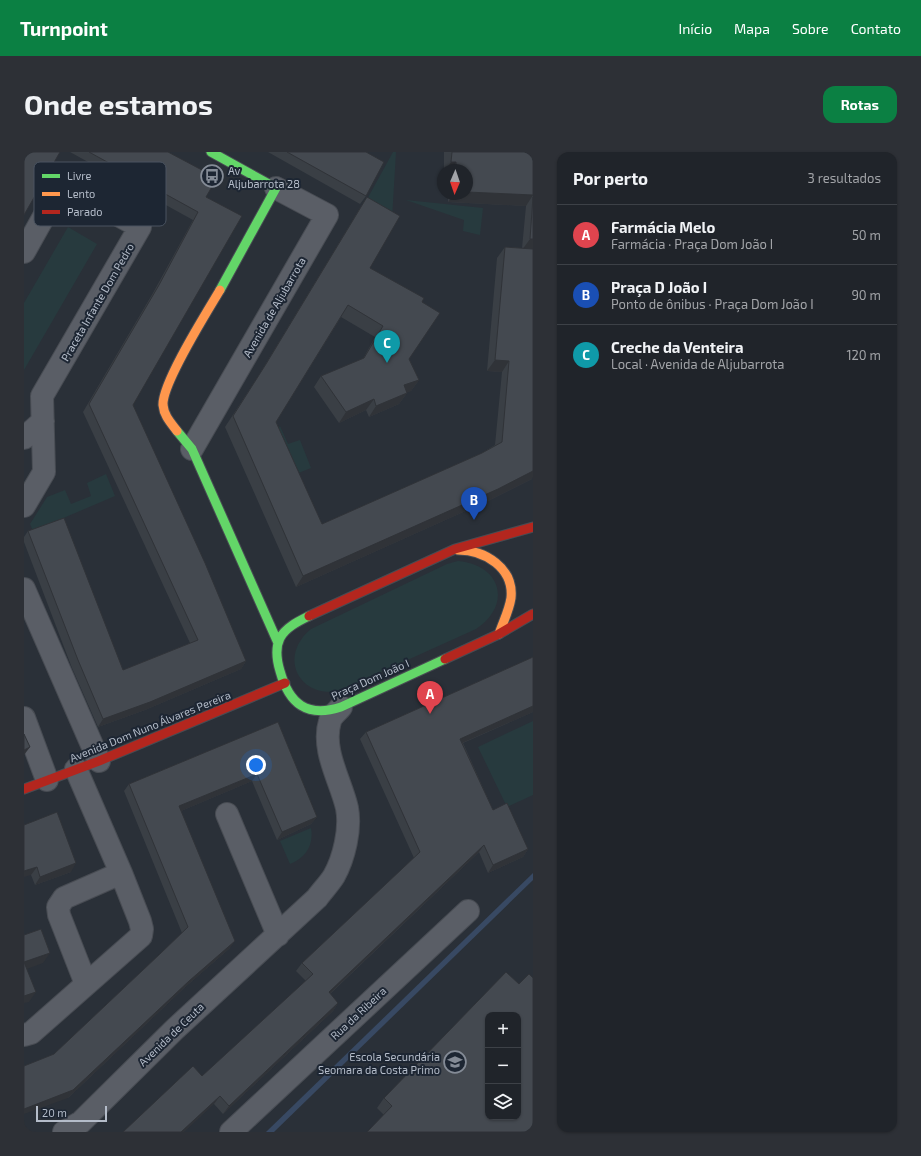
<!DOCTYPE html>
<html lang="pt">
<head>
<meta charset="utf-8">
<style>
  :root { --surface:#20242a; --page:#2d3036; --text:#f1f3f6; --muted:#a2a4a8; --line:#3d4147; --accent:#0b8043 }
  body { margin:0; font-family:"Exo 2",sans-serif; background:var(--page); color:var(--text) }
  .controls { position:absolute; right:12px; bottom:12px; display:grid; overflow:hidden; border-radius:8px; box-shadow:0 1px 3px #0004 }
  .controls button { width:36px; height:36px; display:grid; place-items:center; padding:0; border:0; border-bottom:1px solid var(--line); background:var(--surface); color:var(--text); font:20px sans-serif }
  .compass { position:absolute; left:413px; top:12px; width:36px; height:36px; border-radius:50%; background:var(--surface); box-shadow:0 1px 3px #0004; rotate:182deg }
  .scale { position:absolute; left:12px; bottom:10px; width:71px; box-sizing:border-box; padding-left:4px; border:2px solid #b4bcc9; border-top:0; font-size:11px; line-height:14px; white-space:nowrap; color:#b4bcc9; -webkit-text-stroke:3px #1d2633; paint-order:stroke }
  .you { position:absolute; left:232px; top:613px; width:14px; height:14px; margin:-10px; border:3px solid #fff; border-radius:50%; background:#1a73e8; box-shadow:0 0 0 6px #1a73e833 }
  .badge { display:grid; place-items:center; width:26px; height:26px; border-radius:50%; background:var(--accent); color:#fff; font-size:13px; font-weight:700 }
  .pin { position:absolute; translate:-50% -33px; filter:drop-shadow(0 1px 2px #0008) }
  .pin::after { content:''; position:absolute; top:21px; width:14px; height:12px; background:inherit; clip-path:polygon(0 0,100% 0,50% 100%) }
  .list { margin:0; padding:0; list-style:none }
  h2 { display:flex; justify-content:space-between; align-items:center; height:52px; margin:0; padding:0 16px; font-size:17px }
  h2 small { font-size:13px; font-weight:400; color:var(--muted) }
  .list li { display:grid; grid-template-columns:26px 1fr auto; gap:12px; align-items:center; box-sizing:border-box; height:60px; padding:0 16px; border-top:1px solid var(--line) }
  .list b { display:block; font-size:15px; white-space:nowrap }
  .list p { margin:0; font-size:13px; white-space:nowrap; color:var(--muted) }
  .list em { font-size:13px; font-style:normal; color:var(--muted) }
  .icon { flex:none; width:22px; height:22px; fill:none; stroke:currentColor; stroke-width:2; stroke-linecap:round; stroke-linejoin:round }
  .map { position:relative; flex:none; width:509px; height:980px; overflow:hidden; border-radius:12px }
  header { display:flex; align-items:center; gap:24px; box-sizing:border-box; height:56px; padding:0 20px; background:var(--accent); color:#fff }
  header strong { font-size:19px }
  nav { display:flex; gap:22px; margin-inline-start:auto; font-size:14px }
  .intro { display:flex; align-items:center; justify-content:space-between; box-sizing:border-box; height:96px; padding:0 24px }
  h1 { margin:0; font-size:28px }
  .button { padding:10px 18px; border-radius:12px; background:var(--accent); color:#fff; font-size:14px; font-weight:700 }
  main { display:flex; gap:24px; padding:0 24px }
  aside { flex:1; background:var(--surface); border-radius:12px; box-shadow:0 1px 3px #0004 }
  .map>svg:first-child { display:block }
  .green { fill:#273a3e }
  .water { fill:#384963 }
  .lines { fill:none; stroke-linecap:round; stroke-linejoin:round }
  .street-casing { stroke:#484c53; stroke-width:24 }
  .fast-casing { stroke:#484c53; stroke-width:11 }
  .slow-casing { stroke:#484c53; stroke-width:11 }
  .jam-casing { stroke:#484c53; stroke-width:11 }
  .street { stroke:#5a5e66; stroke-width:22 }
  .fast { stroke:#63d668; stroke-width:9 }
  .slow { stroke:#ff974d; stroke-width:9 }
  .jam { stroke:#b3261e; stroke-width:9 }
  .wall { fill:#3a3f45 }
  .shaded-wall { fill:#303338 }
  .building { fill:#444950; stroke:#303338; fill-rule:evenodd }
  .labels { text-anchor:middle; dominant-baseline:central; stroke-width:4; stroke-linejoin:round; paint-order:stroke }
  .poi-label { font-size:11px; fill:#b4bcc9; stroke:#1d2633; text-anchor:start }
  .street-label { font-size:11px; fill:#b4bcc9; stroke:#1d2633 }
  .key { fill:#1d2633; stroke:#4a5360; stroke-width:1 }
  .key-label { font-size:11px; fill:#b4bcc9 }
</style>
</head>
<body>
<header>
<strong>Turnpoint</strong>
<nav><a>Início</a><a>Mapa</a><a>Sobre</a><a>Contato</a></nav>
</header>
<div class="intro"><h1>Onde estamos</h1><a class="button">Rotas</a></div>
<main>
<div class="map">
<svg width="509" height="980" viewBox="0 0 509 980">
  <rect width="100%" height="100%" fill="#2a3038"/>
  <path class="green" d="M369,0H372L368,67L341,51Z
    M382,48L459,56L456,83L439,79L440,68Z
    M44,75L73,92L0,218V151Z
    M256,274L264,292L276,288L287,316L267,324L250,285Z
    M82,322L91,344L9,379L6,372L23,345L41,338L47,352L67,344L63,331Z
    M434,409C478,413 488,453 452,477L315,539C274,546 254,504 287,477L423,412Z
    M509,569V643L483,655L454,595Z
    M287,676C290,693 282,706 266,712L256,689Z"/>
  <path class="water" d="M509,721V728L250,980H242Z"/>
  <g class="lines">
    <g class="street-casing">
      <path id="street" d="M0,100L38,32L116,75L18,244L20,320L0,354
        M0,286L19,269
        M168,297L303,63L252,36
        M0,437L75,609
        M0,566L23,628
        M52,617L97,721L40,746L34,755L35,763L62,832
        M203,662L254,783
        M0,883L7,881L117,784L118,777L116,769L97,721
        M40,980L57,970L150,878L293,746C298,739 305,732 310,724C320,706 327,677 323,656C317,629 297,598 306,569C307,564 314,559 317,555
        M207,980L444,759"/>
    </g>
    <g class="fast-casing">
      <path id="fast" d="M187,0L252,36L196,138
        M153,279L168,297L254,491
        M285,464C275,469 262,475 256,486C251,496 253,509 256,519C265,552 283,566 317,555L421,507"/>
    </g>
    <g class="slow-casing">
      <path id="slow" d="M153,279C147,271 140,264 139,253C138,231 183,160 196,138
        M434,398C461,398 490,416 487,446C485,459 479,470 475,482"/>
    </g>
    <g class="jam-casing">
      <path id="jam" d="M285,464L431,397L509,375
        M421,507L475,482L509,462
        M0,637L75,609L261,531"/>
    </g>
    <use href="#street" class="street"/>
    <use href="#fast" class="fast"/>
    <use href="#slow" class="slow"/>
    <use href="#jam" class="jam"/>
  </g>
  <path class="wall" d="M46,0H144L182,45L109,253L222,509L217,517L121,558L74,575L48,516L0,390V385L4,379L99,518L166,491L59,260L129,141L169,68Z
    M244,0H342V44L336,52Z
    M420,0H509L508,327L466,348L272,435L201,275L235,223L336,56L343,45L346,116L398,150L385,207L395,228L387,239L382,240L383,241L375,252L345,265L342,258L315,271L290,235L297,224L339,207L351,185L317,165L252,270L298,372L458,301L471,293L478,220L463,219L473,106L481,95L498,96L502,54L424,50V42H443V18H420Z
    M509,505V560L439,591L469,658L504,697L499,705L464,721L455,700L306,842L314,851L309,859L199,962L190,952L178,924L282,829L272,819L278,811L390,706L336,587L342,580Z
    M254,570L293,665L287,672L253,688L228,629L157,659L206,796L160,836L44,946L30,902L137,801L158,781L100,639L105,632Z
    M0,673L47,720L11,733L7,723Z
    M495,832L360,963L353,956L360,946Z"/>
  <path class="shaded-wall" d="M427,10H432L427,18H422Z
    M443,40L509,43L502,54L424,50L430,42H443Z
    M506,87H509V99L498,98Z
    M471,208L485,209L478,220L463,219Z
    M395,228L387,239L372,244L380,233Z
    M383,241L375,252L345,265L352,254Z
    M350,247L342,258L315,271L322,260Z
    M509,319V325L508,327L466,348L272,435L279,424Z
    M222,509L217,517L121,558L74,575L79,567Z
    M509,554V560L431,594L436,587Z
    M6,595L0,603V598Z
    M233,622L228,629L150,662L155,654Z
    M293,665L287,672L253,688L258,680Z
    M460,693L455,700L299,848L305,840Z
    M504,697L499,705L464,721L469,713Z
    M52,711L47,720L11,733L16,725Z
    M13,715L7,723L0,725V719Z
    M211,789L206,796L160,836L44,946L0,962V957Z
    M26,801L19,811L0,818V810Z
    M12,840L5,850L0,851V844Z
    M314,851L309,859L199,962L205,954Z
    M196,944L190,952L160,980H157Z"/>
  <path class="building" d="M0,0H36L0,63Z
    M65,0H144L193,26L182,45L218,64L109,253L181,411L222,509L126,550L79,567L54,508L4,379L40,366L99,518L174,488L65,252L135,133L174,60Z
    M263,0H342L360,10L342,44Z
    M428,0H509V43L443,40V18H432V10H427Z
    M343,45L376,64L346,116L400,146L398,150L416,161L385,207L395,228L380,233L383,241L352,254L350,247L322,260L297,224L340,206L359,174L324,153L252,270L298,372L458,301L478,290L485,209L471,208L481,95L509,97V319L474,337L279,424L209,264L242,212Z
    M509,45V87H506Z
    M509,505V554L436,587L469,658L483,651L504,697L469,713L460,693L305,840L314,851L205,954L196,944L157,980H99L169,914L178,924L289,822L278,811L396,700L342,580Z
    M254,570L293,665L258,680L233,622L155,654L211,789L165,829L49,938L0,957V914L30,902L137,801L164,775L105,632Z
    M0,582L6,595L0,598Z
    M33,660L52,711L16,725L13,715L0,719V673Z
    M17,777L26,801L0,810L12,840L0,844V783Z
    M482,820L495,832L505,822L509,826V980H343L368,954L360,946ZM464,863H494V965H464Z"/>
  <defs>
    <g id="bus-ring" transform="scale(1.15)"><circle r="9.5" fill="#1d2633" stroke="#848b96" stroke-width="1.5"/><path d="M-5-6H5V4H4V6H2V4H-2V6H-4V4H-5ZM-3.5-4V0h7V-4ZM-3.5 1.2v1.5H-2V1.2ZM2 1.2v1.5H3.5V1.2Z" fill="#848b96"/></g>
    <g id="school-ring" transform="scale(1.15)"><circle r="9.5" fill="#1d2633" stroke="#848b96" stroke-width="1.5"/><path d="M0-5L7-2L0 1L-7-2ZM-4 1L0 2.5L4 1V4Q0 6-4 4Z" fill="#848b96"/></g>
  </defs>
  <g fill-rule="evenodd">
    <use href="#bus-ring" x="188" y="24"/>
    <use href="#school-ring" x="431" y="910"/>
  </g>
  <g class="labels">
    <g class="poi-label">
      <text x="204" y="18">Av<tspan x="204" dy="13">Aljubarrota 28</tspan></text>
      <text x="416" y="904" text-anchor="end">Escola Secundária<tspan x="416" dy="13">Seomara da Costa Primo</tspan></text>
    </g>
    <g class="street-label">
      <text transform="translate(73 150) rotate(-60)">Praceta Infante Dom Pedro</text>
      <text transform="translate(250 155) rotate(-60)">Avenida de Aljubarrota</text>
      <text transform="translate(346 527) rotate(-24)">Praça Dom João I</text>
      <text transform="translate(126 574) rotate(-22)">Avenida Dom Nuno Álvares Pereira</text>
      <text transform="translate(334 861) rotate(-43)">Rua da Ribeira</text>
      <text transform="translate(147 882) rotate(-44)">Avenida de Ceuta</text>
    </g>
  </g>
  <rect x="10" y="10" width="132" height="64" rx="6" class="key"/>
  <rect x="18" y="22" width="18" height="4" fill="#63d668"/>
  <rect x="18" y="40" width="18" height="4" fill="#ff974d"/>
  <rect x="18" y="58" width="18" height="4" fill="#b3261e"/>
  <g class="key-label">
    <text x="43" y="28">Livre</text>
    <text x="43" y="46">Lento</text>
    <text x="43" y="64">Parado</text>
  </g>
</svg>
<div class="controls">
<button>+</button>
<button>−</button>
<button><svg class="icon" aria-label="layers" viewBox="0 0 24 24"><path d="M12 4l9 5-9 5-9-5zM3 14l9 5 9-5"/></svg></button>
</div>
<svg class="compass" viewBox="-18 -18 36 36"><path d="M0-13l5 13h-10z" fill="#e53935"/><path d="M0 13l5-13h-10z" fill="#a2a4a8"/></svg>
<div class="scale">20 m</div>
<div class="you"></div>
<div class="pin badge" style="left:406px;top:562px;background:#e0444e">A</div>
<div class="pin badge" style="left:450px;top:368px;background:#1a4fb4">B</div>
<div class="pin badge" style="left:363px;top:211px;background:#0f9aa8">C</div>
</div>
<aside>
<h2>Por perto<small>3 resultados</small></h2>
<ul class="list">
<li><span class="badge" style="background:#e0444e">A</span><div><b>Farmácia Melo</b><p>Farmácia · Praça Dom João I</p></div><em>50 m</em></li>
<li><span class="badge" style="background:#1a4fb4">B</span><div><b>Praça D João I</b><p>Ponto de ônibus · Praça Dom João I</p></div><em>90 m</em></li>
<li><span class="badge" style="background:#0f9aa8">C</span><div><b>Creche da Venteira</b><p>Local · Avenida de Aljubarrota</p></div><em>120 m</em></li>
</ul>
</aside>
</main>
</body>
</html>
